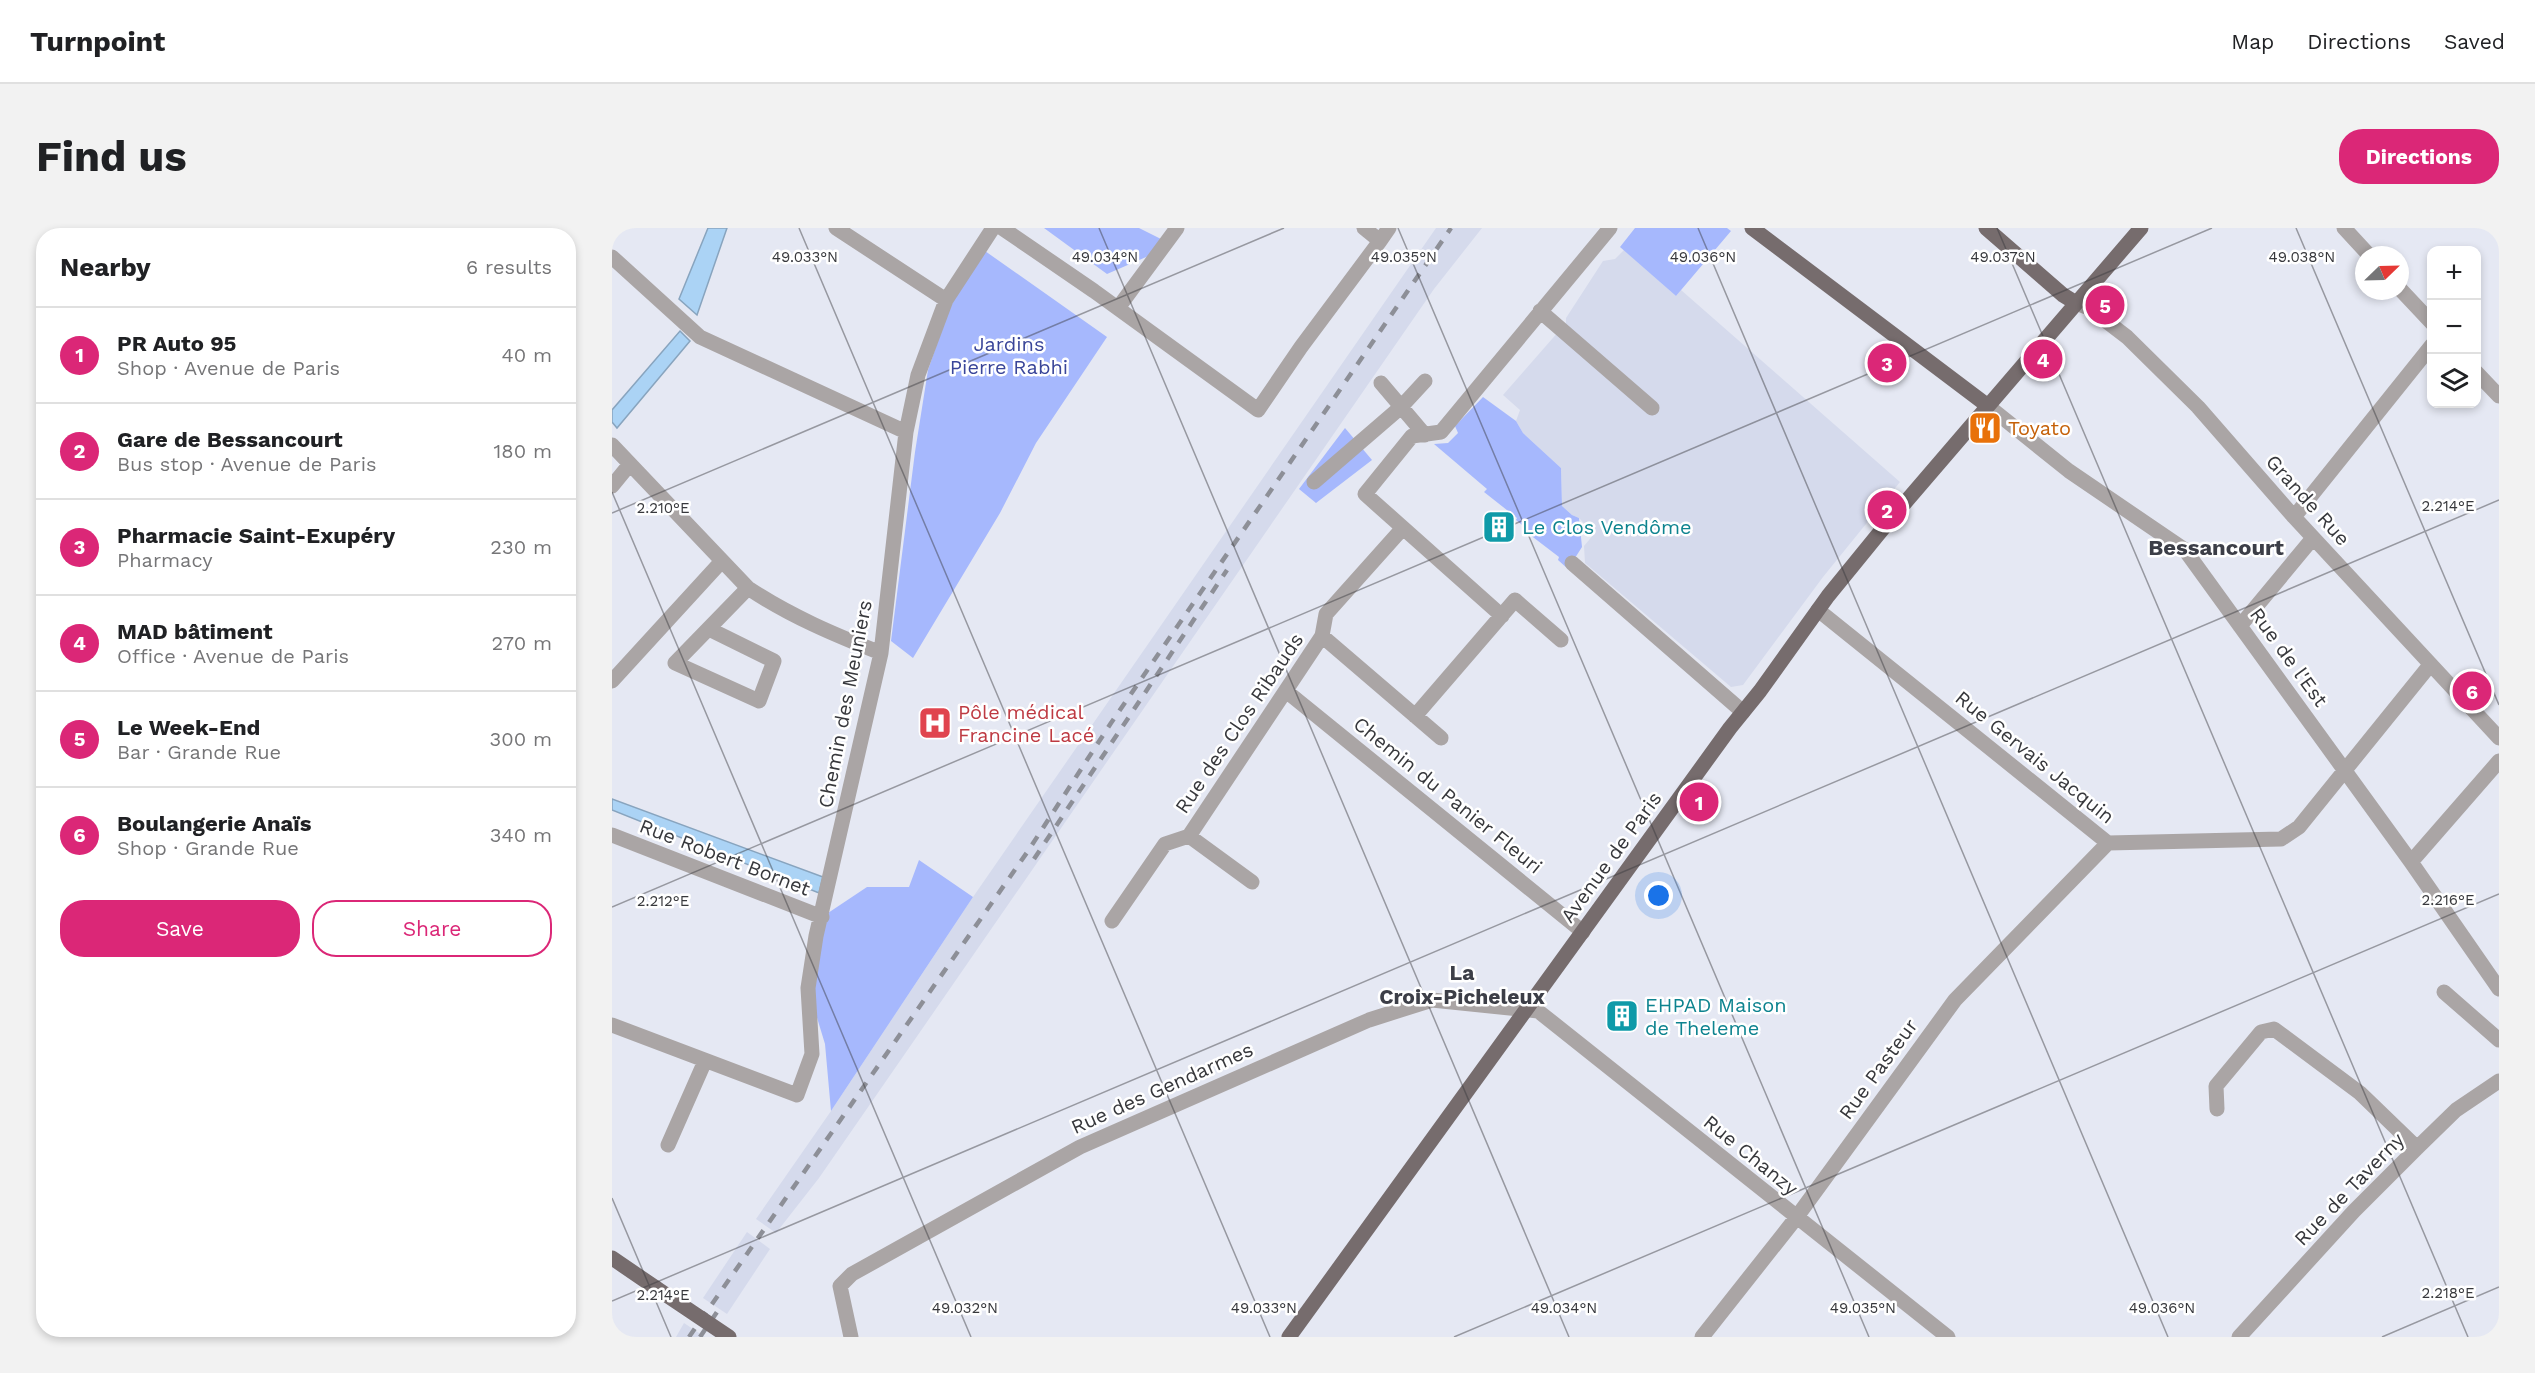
<!DOCTYPE html>
<html lang="en">
<head>
<meta charset="utf-8">
<style>
  :root { --surface:#fff; --page:#f2f2f2; --text:#202124; --muted:#757577; --line:#e0e0e0; --accent:#db2777 }
  body { margin:0; font-family:"Work Sans",sans-serif; background:var(--page); color:var(--text) }
  .controls { position:absolute; right:18px; top:18px; display:grid; overflow:hidden; border-radius:12px; box-shadow:0 3px 9px #0003 }
  .controls button { width:54px; height:54px; display:grid; place-items:center; padding:0; border:0; border-bottom:2px solid var(--line); background:var(--surface); color:var(--text); font:30px sans-serif }
  .compass { position:absolute; left:1743px; top:18px; width:54px; height:54px; border-radius:50%; background:var(--surface); box-shadow:0 3px 9px #0003; rotate:67deg }
  .you { position:absolute; left:1047px; top:668px; width:21px; height:21px; margin:-15px; border:4px solid #fff; border-radius:50%; background:#1a73e8; box-shadow:0 0 0 9px #1a73e833 }
  .badge { display:grid; place-items:center; width:39px; height:39px; border-radius:50%; background:var(--accent); color:#fff; font-size:20px; font-weight:700 }
  .pin { position:absolute; translate:-50% -50%; border:3px solid #fff; box-shadow:0 2px 6px #0006 }
  .list { margin:0; padding:0; list-style:none }
  h2 { display:flex; justify-content:space-between; align-items:center; height:78px; margin:0; padding:0 24px; font-size:26px }
  h2 small { font-size:20px; font-weight:400; color:var(--muted) }
  .list li { display:grid; grid-template-columns:39px 1fr auto; gap:18px; align-items:center; box-sizing:border-box; height:96px; padding:0 24px; border-top:2px solid var(--line) }
  .list b { display:block; font-size:22px; white-space:nowrap }
  .list p { margin:0; font-size:20px; white-space:nowrap; color:var(--muted) }
  .list em { font-size:20px; font-style:normal; color:var(--muted) }
  .actions { display:flex; gap:12px; padding:18px 24px }
  .actions a { flex:1; padding:14px 0; border:2px solid var(--accent); border-radius:24px; text-align:center; font-size:21px; color:var(--accent) }
  .actions .main { background:var(--accent); color:#fff }
  .icon { flex:none; width:33px; height:33px; fill:none; stroke:currentColor; stroke-width:2; stroke-linecap:round; stroke-linejoin:round }
  .map { position:relative; flex:none; width:1887px; height:1109px; overflow:hidden; border-radius:24px }
  header { display:flex; align-items:center; gap:36px; box-sizing:border-box; height:84px; padding:0 30px; background:var(--surface); border-bottom:2px solid var(--line) }
  header strong { font-size:28px }
  nav { display:flex; gap:33px; margin-inline-start:auto; font-size:21px }
  .intro { display:flex; align-items:center; justify-content:space-between; box-sizing:border-box; height:144px; padding:0 36px }
  h1 { margin:0; font-size:42px }
  .button { padding:15px 27px; border-radius:24px; background:var(--accent); color:#fff; font-size:21px; font-weight:700 }
  main { display:flex; gap:36px; padding:0 36px }
  aside { flex:1; background:var(--surface); border-radius:24px; box-shadow:0 3px 9px #0003 }
  .map>svg:first-child { display:block }
  .built { fill:#d5daec }
  .green { fill:#a6b8fd }
  .water { fill:#abd3f5; stroke:#88a4be; stroke-width:1.5 }
  .lines { fill:none; stroke-linecap:round; stroke-linejoin:round }
  .minor { stroke:#aaa5a5; stroke-width:15 }
  .major { stroke:#766c6d; stroke-width:15 }
  .rail { stroke:#8d8f97; stroke-width:4.5; stroke-dasharray:10 10; stroke-linecap:butt }
  .major-bridge { stroke:#766c6d; stroke-width:15 }
  .ticks { fill:none; stroke:#37383c; stroke-width:1.5; stroke-opacity:0.45 }
  .labels { text-anchor:middle; dominant-baseline:central; stroke-width:5; stroke-linejoin:round; paint-order:stroke }
  .park-label { font-size:20px; fill:#394599; stroke:#fff }
  .food-label { font-size:20px; fill:#c56008; stroke:#fff; text-anchor:start }
  .street-label { font-size:20px; fill:#37383c; stroke:#fff }
  .culture-label { font-size:20px; fill:#0d838f; stroke:#fff; text-anchor:start }
  .health-label { font-size:20px; fill:#be3a42; stroke:#fff; text-anchor:start }
  .neighbourhood-label { font-size:21px; font-weight:bold; fill:#3c3e47; stroke:#fff }
  .quarter-label { font-size:22px; font-weight:bold; fill:#3c3e47; stroke:#fff }
  .ticks-label { font-size:15px; text-anchor:middle; fill:#37383c; stroke:#fff; stroke-width:5; stroke-linejoin:round; paint-order:stroke }
</style>
</head>
<body>
<header>
<strong>Turnpoint</strong>
<nav><a>Map</a><a>Directions</a><a>Saved</a></nav>
</header>
<div class="intro"><h1>Find us</h1><a class="button">Directions</a></div>
<main>
<aside>
<h2>Nearby<small>6 results</small></h2>
<ul class="list">
<li><span class="badge">1</span><div><b>PR Auto 95</b><p>Shop · Avenue de Paris</p></div><em>40 m</em></li>
<li><span class="badge">2</span><div><b>Gare de Bessancourt</b><p>Bus stop · Avenue de Paris</p></div><em>180 m</em></li>
<li><span class="badge">3</span><div><b>Pharmacie Saint-Exupéry</b><p>Pharmacy</p></div><em>230 m</em></li>
<li><span class="badge">4</span><div><b>MAD bâtiment</b><p>Office · Avenue de Paris</p></div><em>270 m</em></li>
<li><span class="badge">5</span><div><b>Le Week-End</b><p>Bar · Grande Rue</p></div><em>300 m</em></li>
<li><span class="badge">6</span><div><b>Boulangerie Anaïs</b><p>Shop · Grande Rue</p></div><em>340 m</em></li>
</ul>
<div class="actions"><a class="main">Save</a><a>Share</a></div>
</aside>
<div class="map">
<svg width="1887" height="1109" viewBox="0 0 1887 1109">
  <rect width="100%" height="100%" fill="#e5e8f3"/>
  <path class="built" d="M824,0H870L822,61L207,950L164,1005L144,991L219,883L361,669Z
    M1012,22L1064,68L1069,62L1288,254L1211,349L1131,457L1119,459L973,335L972,318L982,306L967,290L960,287L950,278L949,240L911,205L904,193L908,182L891,167L954,95V90L991,33L1003,31Z
    M135,1004L158,1021L115,1086L91,1070Z
    M72,1095L93,1109H64Z"/>
  <path class="green" d="M432,0H527L553,13L548,23L495,46Z
    M1023,0H1115L1119,3L1064,68L1008,19Z
    M373,23L495,109L424,215L388,285L301,430L279,413L303,224L316,142L339,75Z
    M871,169L904,193L911,205L949,240L950,278L960,287L967,290L970,319L956,341L946,332L947,329L913,303L915,301L904,292L905,290L872,264L875,261L822,216L836,215L846,205L843,198Z
    M733,200L760,232L704,275L687,261Z
    M307,632L361,669L219,883L213,816L196,760L210,689L255,659H297Z"/>
  <path class="water" d="M96,0H115L85,87L67,71Z
    M68,103L78,113L5,200L0,194V182Z
    M0,571L211,649L207,665L0,582Z"/>
  <g class="lines">
    <path class="minor" d="M224,0L334,72
      M390,0L482,63L646,182L689,119L768,13L752,0
      M1732,0L1757,27
      M768,13L777,0
      M0,29L88,109L294,204
      M1788,61L1820,95
      M1464,75L1477,80L1515,109L1586,179L1682,289L1887,510
      M506,80L565,0
      M928,83L1040,180
      M1864,144L1887,168
      M769,155L813,207
      M1376,178L1457,243L1573,322L1799,634L1887,761
      M0,217L136,360C178,388 223,407 269,425
      M702,254L789,179L813,153
      M0,258L18,236
      M1682,289L1820,117
      M960,335L1131,484
      M1206,382L1496,615L1669,611L1687,599L1818,437
      M890,388L753,266L800,208L829,204L998,0
      M1628,398L1701,310
      M97,401L162,433L147,473L63,435L136,360
      M710,408L829,510
      M0,453L109,334
      M674,463L971,704
      M803,488L903,372L949,412
      M0,607L210,689
      M577,608L640,654
      M1799,634L1887,533
      M500,693L553,616L577,608L710,408L714,386L790,301
      M1832,764L1887,812
      M0,797L185,867L200,826L196,760L204,708L269,425L294,204L306,147L334,72L381,0
      M1605,881L1604,858L1649,804L1662,801L1748,865L1805,920
      M56,917L93,833
      M239,1109L228,1058L240,1046L468,919L757,792L820,772L926,783L1336,1109
      M1090,1109L1184,990L1343,772L1496,615
      M1627,1109L1742,983L1805,920L1844,882L1887,853"/>
    <path class="major" d="M1140,0L1376,178
      M1374,0L1451,67L1464,75
      M0,1030L44,1060
      M677,1109L1118,500L1148,463L1216,368L1273,298L1529,0"/>
    <path class="rail" d="M422,631L615,342
      M77,1109L416,623L499,495L839,0
      M88,1109L109,1078"/>
    <path class="major-bridge" d="M44,1060L117,1109"/>
  </g>
  <path class="ticks" d="M187,0L658,1109M487,0L957,1109M786,0L1257,1109M1086,0L1556,1109M1385,0L1856,1109M1684,0L1887,477M0,264L359,1109M0,285L672,0M0,679L1600,0M0,970L59,1109M0,1073L1887,272M842,1109L1887,666M1770,1109L1887,1059"/>
  <defs>
    <g id="restaurant-square" transform="scale(1.725)"><rect x="-9" y="-9" width="18" height="18" rx="4" fill="#e8710a" stroke="#fff"/><path d="M-5-6h1v4h1v-4h1v4h1v-4h1v5L-1.5 .5V6h-2V.5L-5-1ZM5-6V6H3V1.5H1.5Q1.5-4 5-6Z" fill="#fff"/></g>
    <g id="building-square" transform="scale(1.725)"><rect x="-9" y="-9" width="18" height="18" rx="4" fill="#0f9aa8" stroke="#fff"/><path d="M-4-6H4V6H1V3H-1V6H-4ZM-2.5-4.3h1.7v1.8h-1.7ZM.8-4.3h1.7v1.8H.8ZM-2.5-1h1.7V.8h-1.7ZM.8-1h1.7V.8H.8Z" fill="#fff"/></g>
    <g id="hospital-square" transform="scale(1.725)"><rect x="-9" y="-9" width="18" height="18" rx="4" fill="#e0444e" stroke="#fff"/><path d="M-5-5h3v3.5h4V-5h3V5h-3V1.5h-4V5h-3Z" fill="#fff"/></g>
  </defs>
  <g fill-rule="evenodd">
    <use href="#restaurant-square" x="1373" y="200"/>
    <use href="#building-square" x="887" y="299"/>
    <use href="#hospital-square" x="323" y="495"/>
    <use href="#building-square" x="1010" y="788"/>
  </g>
  <g class="labels">
    <g class="park-label">
      <text x="397" y="116">Jardins<tspan x="397" dy="23">Pierre Rabhi</tspan></text>
    </g>
    <g class="food-label">
      <text x="1396" y="200">Toyato</text>
    </g>
    <g class="street-label">
      <text transform="translate(1696 272) rotate(48)">Grande Rue</text>
      <text transform="translate(1677 429) rotate(54)">Rue de l'Est</text>
      <text transform="translate(233 476) rotate(-79)">Chemin des Meuniers</text>
      <text transform="translate(627 495) rotate(-56)">Rue des Clos Ribauds</text>
      <text transform="translate(1423 529) rotate(39)">Rue Gervais Jacquin</text>
      <text transform="translate(836 567) rotate(39)">Chemin du Panier Fleuri</text>
      <text transform="translate(113 629) rotate(21)">Rue Robert Bornet</text>
      <text transform="translate(999 629) rotate(-54)">Avenue de Paris</text>
      <text transform="translate(1266 841) rotate(-54)">Rue Pasteur</text>
      <text transform="translate(550 860) rotate(-24)">Rue des Gendarmes</text>
      <text transform="translate(1139 927) rotate(39)">Rue Chanzy</text>
      <text transform="translate(1737 961) rotate(-46)">Rue de Taverny</text>
    </g>
    <g class="culture-label">
      <text x="910" y="299">Le Clos Vendôme</text>
      <text x="1033" y="777">EHPAD Maison<tspan x="1033" dy="23">de Theleme</tspan></text>
    </g>
    <g class="health-label">
      <text x="346" y="484">Pôle médical<tspan x="346" dy="23">Francine Lacé</tspan></text>
    </g>
    <g class="neighbourhood-label">
      <text x="850" y="744">La<tspan x="850" dy="24">Croix-Picheleux</tspan></text>
    </g>
    <g class="quarter-label">
      <text x="1604" y="319">Bessancourt</text>
    </g>
  </g>
  <g class="ticks-label">
    <text x="193" y="34">49.033°N</text>
    <text x="493" y="34">49.034°N</text>
    <text x="792" y="34">49.035°N</text>
    <text x="1091" y="34">49.036°N</text>
    <text x="1391" y="34">49.037°N</text>
    <text x="1690" y="34">49.038°N</text>
    <text x="1836" y="283">2.214°E</text>
    <text x="51" y="285">2.210°E</text>
    <text x="1836" y="677">2.216°E</text>
    <text x="51" y="678">2.212°E</text>
    <text x="1836" y="1070">2.218°E</text>
    <text x="51" y="1072">2.214°E</text>
    <text x="353" y="1085">49.032°N</text>
    <text x="652" y="1085">49.033°N</text>
    <text x="952" y="1085">49.034°N</text>
    <text x="1251" y="1085">49.035°N</text>
    <text x="1550" y="1085">49.036°N</text>
  </g>
</svg>
<div class="controls">
<button>+</button>
<button>−</button>
<button><svg class="icon" aria-label="layers" viewBox="0 0 24 24"><path d="M12 4l9 5-9 5-9-5zM3 14l9 5 9-5"/></svg></button>
</div>
<svg class="compass" viewBox="-18 -18 36 36"><path d="M0-13l5 13h-10z" fill="#e53935"/><path d="M0 13l5-13h-10z" fill="#757577"/></svg>
<div class="you"></div>
<div class="pin badge" style="left:1087px;top:574px">1</div>
<div class="pin badge" style="left:1275px;top:282px">2</div>
<div class="pin badge" style="left:1275px;top:135px">3</div>
<div class="pin badge" style="left:1431px;top:131px">4</div>
<div class="pin badge" style="left:1493px;top:77px">5</div>
<div class="pin badge" style="left:1860px;top:463px">6</div>
</div>
</main>
</body>
</html>
